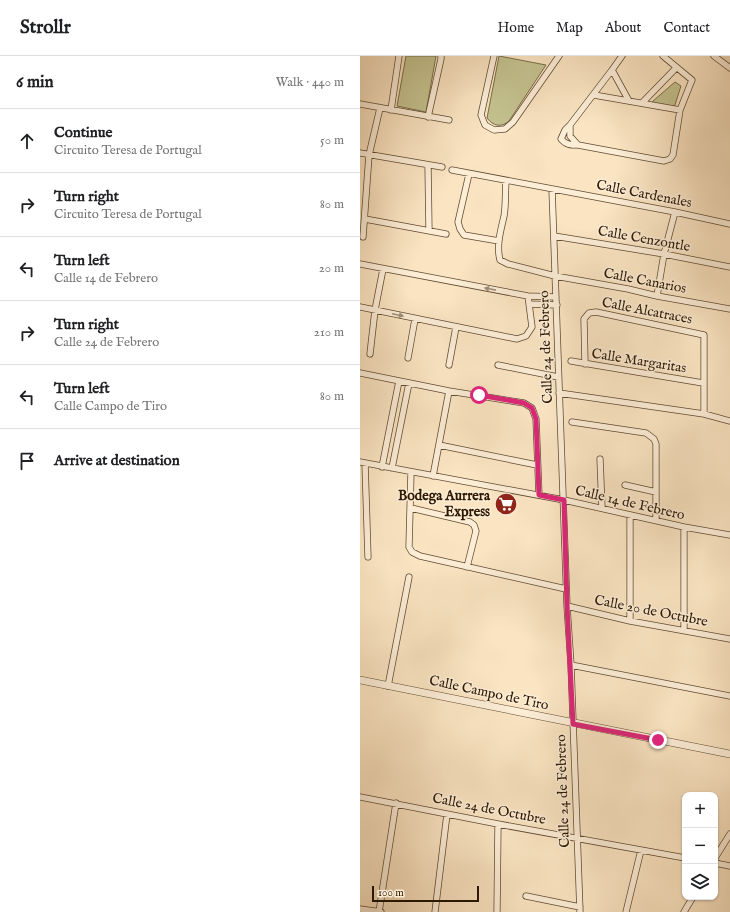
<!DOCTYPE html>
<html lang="en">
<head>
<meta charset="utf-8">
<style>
  :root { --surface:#fff; --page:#f2f2f2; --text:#202124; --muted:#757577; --line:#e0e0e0 }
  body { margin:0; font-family:"IM FELL English",serif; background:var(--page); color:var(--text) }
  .controls { position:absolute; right:12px; bottom:12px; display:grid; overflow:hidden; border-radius:8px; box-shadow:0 1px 3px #0004 }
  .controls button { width:36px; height:36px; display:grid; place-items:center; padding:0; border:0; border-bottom:1px solid var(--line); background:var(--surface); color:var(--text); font:20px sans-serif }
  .scale { position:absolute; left:12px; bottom:10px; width:107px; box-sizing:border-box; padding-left:4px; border:2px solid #2d1800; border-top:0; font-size:11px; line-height:14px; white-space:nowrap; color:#2d1800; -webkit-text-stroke:3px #fcedd7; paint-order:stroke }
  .stop { position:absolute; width:12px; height:12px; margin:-9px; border:3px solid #db2777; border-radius:50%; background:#fff }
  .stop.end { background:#db2777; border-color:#fff; box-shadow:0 1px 4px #0008 }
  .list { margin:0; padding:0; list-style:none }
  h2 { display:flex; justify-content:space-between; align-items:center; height:52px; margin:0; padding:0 16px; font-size:17px }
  h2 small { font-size:13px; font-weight:400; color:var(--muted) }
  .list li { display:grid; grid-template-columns:26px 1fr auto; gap:12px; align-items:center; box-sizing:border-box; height:64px; padding:0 16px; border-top:1px solid var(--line) }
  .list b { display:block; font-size:15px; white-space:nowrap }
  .list p { margin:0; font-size:13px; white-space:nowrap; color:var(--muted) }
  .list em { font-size:13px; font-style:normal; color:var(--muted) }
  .icon { flex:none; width:22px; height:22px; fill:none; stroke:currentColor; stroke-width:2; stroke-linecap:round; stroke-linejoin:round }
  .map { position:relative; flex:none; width:370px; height:856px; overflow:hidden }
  header { display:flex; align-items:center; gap:24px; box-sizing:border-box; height:56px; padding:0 20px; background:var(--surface); border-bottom:1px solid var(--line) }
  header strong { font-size:19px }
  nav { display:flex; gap:22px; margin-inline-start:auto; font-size:14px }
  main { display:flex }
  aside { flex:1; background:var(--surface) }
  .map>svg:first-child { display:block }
  .green { fill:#c4c28f; stroke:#786d48 }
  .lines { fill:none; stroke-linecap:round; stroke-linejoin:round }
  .minor-casing { stroke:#604b30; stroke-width:7 }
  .tertiary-casing { stroke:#604b30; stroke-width:8 }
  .minor { stroke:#fcedd7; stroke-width:5.5 }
  .tertiary { stroke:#fcedd7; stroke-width:7 }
  .oneway { fill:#9f8d76 }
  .route { stroke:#db2777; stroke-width:5 }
  .labels { text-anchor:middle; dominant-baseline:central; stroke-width:3; stroke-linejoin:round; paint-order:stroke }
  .street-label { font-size:14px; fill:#2d1800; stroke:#fcedd7 }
  .poi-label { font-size:14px; font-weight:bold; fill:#2d1800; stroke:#fcedd7; text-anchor:end }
</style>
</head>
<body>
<header>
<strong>Strollr</strong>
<nav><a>Home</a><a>Map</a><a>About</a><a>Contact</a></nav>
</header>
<main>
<aside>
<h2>6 min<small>Walk · 440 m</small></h2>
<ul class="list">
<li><svg class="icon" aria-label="ahead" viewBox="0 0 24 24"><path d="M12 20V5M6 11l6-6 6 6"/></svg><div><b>Continue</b><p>Circuito Teresa de Portugal</p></div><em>50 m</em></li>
<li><svg class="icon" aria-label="right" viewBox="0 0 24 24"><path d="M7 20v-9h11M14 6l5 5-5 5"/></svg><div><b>Turn right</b><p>Circuito Teresa de Portugal</p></div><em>80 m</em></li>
<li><svg class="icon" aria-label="left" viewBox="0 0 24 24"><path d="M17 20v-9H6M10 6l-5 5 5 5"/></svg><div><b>Turn left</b><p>Calle 14 de Febrero</p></div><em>20 m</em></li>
<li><svg class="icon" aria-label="right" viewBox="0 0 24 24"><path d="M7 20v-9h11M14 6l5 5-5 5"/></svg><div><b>Turn right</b><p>Calle 24 de Febrero</p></div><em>210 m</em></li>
<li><svg class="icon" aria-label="left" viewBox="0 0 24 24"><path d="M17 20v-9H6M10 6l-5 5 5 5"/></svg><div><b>Turn left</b><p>Calle Campo de Tiro</p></div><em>80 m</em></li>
<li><svg class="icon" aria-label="arrive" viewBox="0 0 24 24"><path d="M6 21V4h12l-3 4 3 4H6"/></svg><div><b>Arrive at destination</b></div></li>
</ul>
</aside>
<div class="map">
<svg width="370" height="856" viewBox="0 0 370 856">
  <rect width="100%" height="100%" fill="#fae4c2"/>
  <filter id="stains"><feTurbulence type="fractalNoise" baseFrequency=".005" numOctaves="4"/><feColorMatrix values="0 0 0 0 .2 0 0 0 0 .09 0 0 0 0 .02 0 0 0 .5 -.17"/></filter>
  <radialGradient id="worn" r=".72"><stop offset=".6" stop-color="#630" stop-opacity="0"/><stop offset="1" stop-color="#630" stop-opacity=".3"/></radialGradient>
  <path class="green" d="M46,0H76L66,56L37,50Z
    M139,0L186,9L149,65C141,72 133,70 127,62Z
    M315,26L321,30L313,55L290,50L293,45Z"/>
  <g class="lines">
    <g class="minor-casing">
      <path id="minor" d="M134,0L121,59L125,69L134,74L145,73L153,66L199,0
        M262,0L252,14L210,69V80L218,89L304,105L310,103L313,99L320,54L332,24L303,0
        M354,0L370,12
        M252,14L269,45
        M234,39L320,54
        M282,47L316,12
        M0,48L89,64
        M31,54L39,0
        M68,61L81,3V0
        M210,69L205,74L201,83C206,89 211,89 218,89
        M0,97L82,111
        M68,109L69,175
        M92,114L315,156L370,168
        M109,118L98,166L100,173L104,179L139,185
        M146,125C145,137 146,149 144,160C141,174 136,189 140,204L148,208L195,220L268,233L297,240L370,253
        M192,133L207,550L211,609L220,856
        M5,163L86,178
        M194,180L304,198L370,211
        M3,181L9,99L20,52
        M0,208L168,240L196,241
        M297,240L304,198L315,156
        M169,248L197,249
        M0,251L157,283L166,280L172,271L168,240
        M10,298L15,254L23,213
        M48,302L55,263
        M211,305L343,327
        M225,308L224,263L229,257L236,256L344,279V358
        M89,309L96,271
        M138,309L198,321
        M0,317L89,335L164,347L172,352L176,363L179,439
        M199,337L344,358L370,365
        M212,366L286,377L294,383L296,388V464
        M79,389L177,409
        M240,403L242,452
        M0,406L204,444L324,471L370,479
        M5,407L8,501
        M22,411L39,325
        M32,412L49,327
        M51,416L49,491L52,496L60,500L206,533
        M73,420L89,335
        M265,429L296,436
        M51,452L110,466L114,469L116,475L107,511
        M324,471V574
        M207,550L270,565L370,583
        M270,565V459
        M211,609L370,640
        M28,630L49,521
        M0,741L138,768L325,802
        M355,802L370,778
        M355,807L370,810
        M166,840L220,851
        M0,853L21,856
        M19,856L36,747
        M75,856L87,758
        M137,856L138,768
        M266,856L281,794
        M324,856L333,841"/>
    </g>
    <g class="tertiary-casing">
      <path id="tertiary" d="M0,624L370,698"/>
    </g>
    <use href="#minor" class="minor"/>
    <use href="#tertiary" class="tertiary"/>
  </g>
  <defs><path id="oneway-solid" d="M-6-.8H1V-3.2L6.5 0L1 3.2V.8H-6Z"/></defs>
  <g class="oneway">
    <use href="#oneway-solid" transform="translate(130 233) rotate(-169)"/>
    <use href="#oneway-solid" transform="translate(38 259) rotate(12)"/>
  </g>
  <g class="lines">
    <path class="route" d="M119,339L164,347L172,352L176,363L179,439L204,444L207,550L213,668L298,684"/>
  </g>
  <defs>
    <g id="supermarket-disc" transform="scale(1.15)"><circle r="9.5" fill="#8f2418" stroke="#fcedd7"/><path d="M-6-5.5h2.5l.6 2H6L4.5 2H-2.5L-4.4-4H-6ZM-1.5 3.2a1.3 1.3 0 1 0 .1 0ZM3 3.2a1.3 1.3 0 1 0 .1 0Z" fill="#fff"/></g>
  </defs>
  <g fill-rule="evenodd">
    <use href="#supermarket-disc" x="146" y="448"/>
  </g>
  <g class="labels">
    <g class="street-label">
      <text transform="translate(284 138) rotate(11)">Calle Cardenales</text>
      <text transform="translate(284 183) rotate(10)">Calle Cenzontle</text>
      <text transform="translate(285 225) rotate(11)">Calle Canarios</text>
      <text transform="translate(287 255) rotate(11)">Calle Alcatraces</text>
      <text transform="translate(186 291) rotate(-92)">Calle 24 de Febrero</text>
      <text transform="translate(279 305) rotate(9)">Calle Margaritas</text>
      <text transform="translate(270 447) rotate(13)">Calle 14 de Febrero</text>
      <text transform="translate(291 555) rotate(11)">Calle 20 de Octubre</text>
      <text transform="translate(129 637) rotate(12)">Calle Campo de Tiro</text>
      <text transform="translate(203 735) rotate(-92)">Calle 24 de Febrero</text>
      <text transform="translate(129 753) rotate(11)">Calle 24 de Octubre</text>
    </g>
    <g class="poi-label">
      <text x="130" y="440">Bodega Aurrera<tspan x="130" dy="16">Express</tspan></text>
    </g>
  </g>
  <rect width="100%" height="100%" filter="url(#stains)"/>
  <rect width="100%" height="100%" fill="url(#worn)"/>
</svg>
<div class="controls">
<button>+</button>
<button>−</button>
<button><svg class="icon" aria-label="layers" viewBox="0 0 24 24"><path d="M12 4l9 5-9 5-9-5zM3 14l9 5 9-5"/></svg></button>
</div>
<div class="scale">100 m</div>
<div class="stop" style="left:119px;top:339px"></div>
<div class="stop end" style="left:298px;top:684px"></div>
</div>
</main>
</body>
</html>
